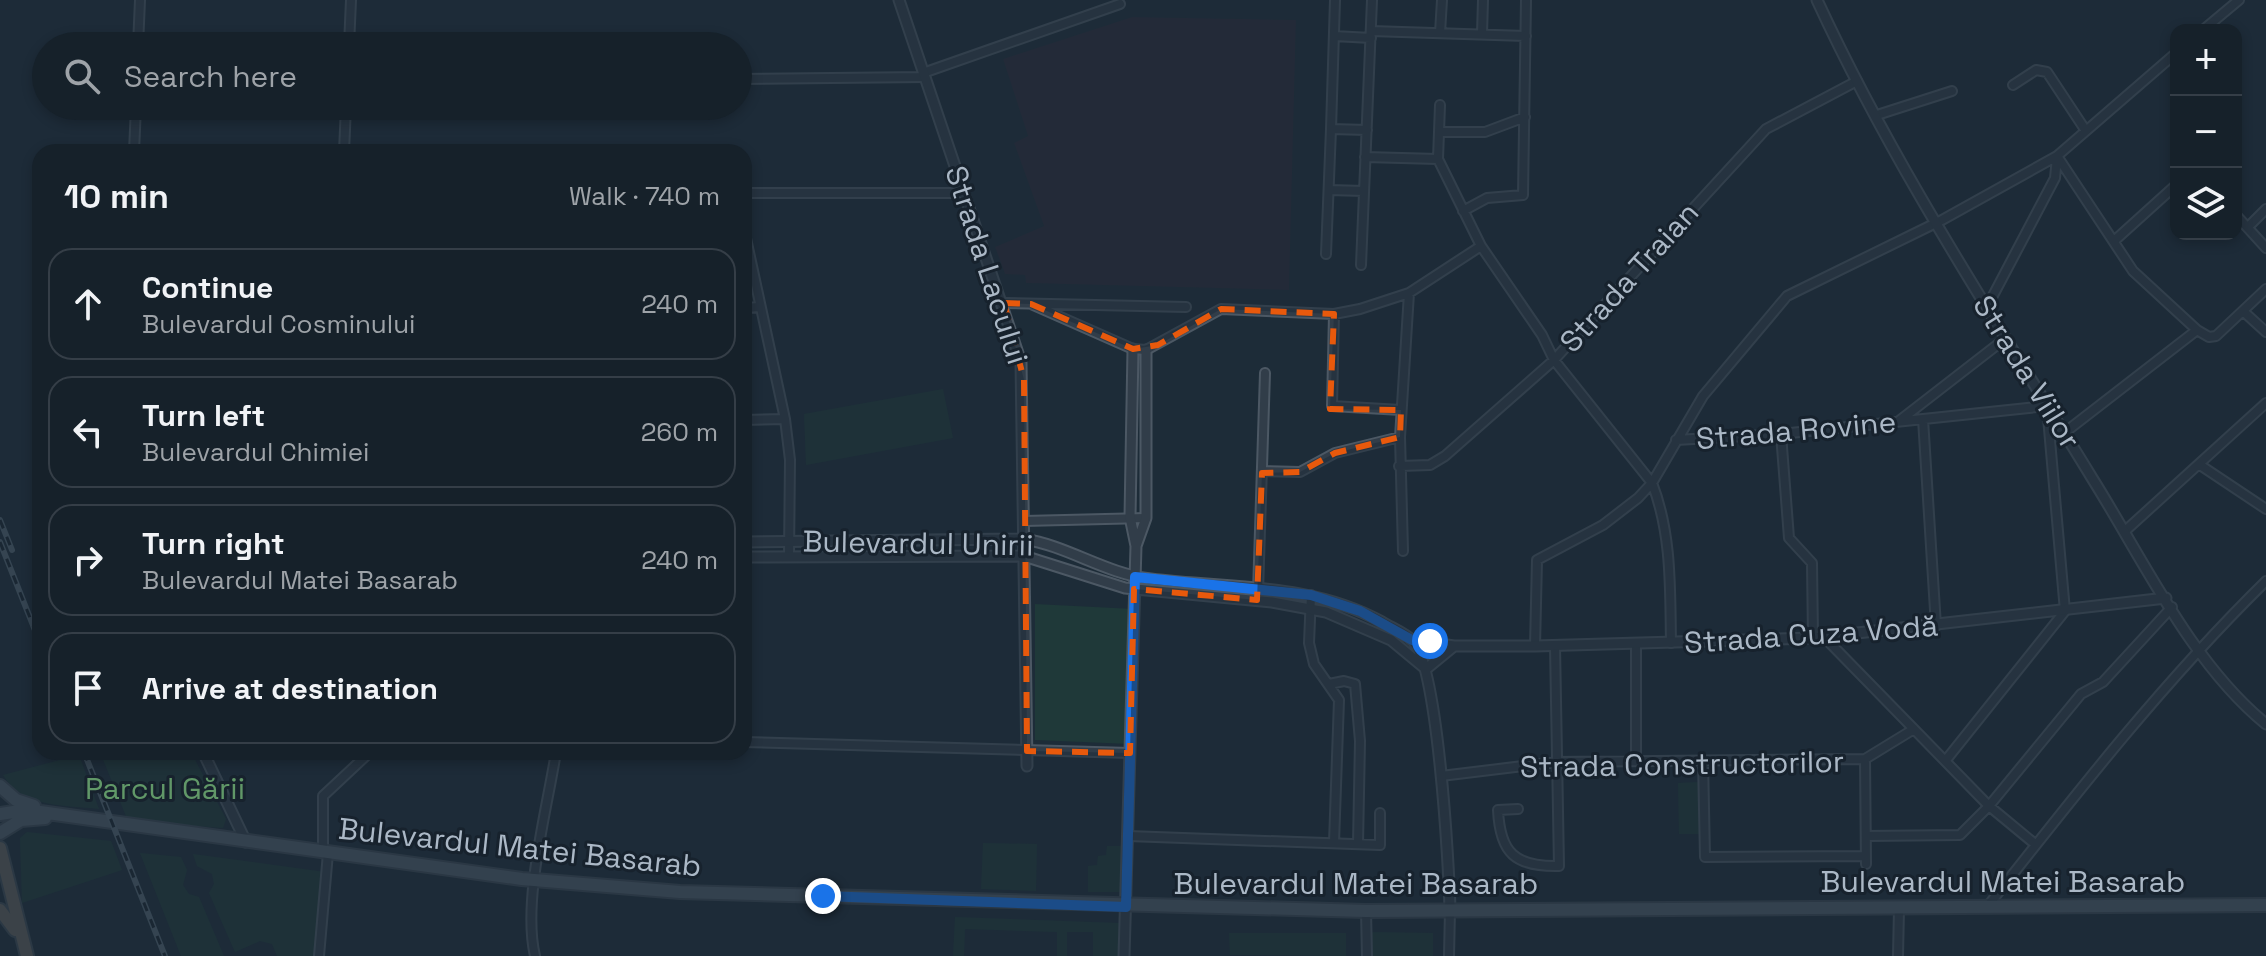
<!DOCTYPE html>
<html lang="en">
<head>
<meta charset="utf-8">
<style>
  :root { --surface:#16212a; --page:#1f2932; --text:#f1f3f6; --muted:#9ea3a8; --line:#353e47 }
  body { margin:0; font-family:"Space Grotesk",sans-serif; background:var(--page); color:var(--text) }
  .controls { position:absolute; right:24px; top:24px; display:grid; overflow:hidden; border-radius:16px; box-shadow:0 4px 12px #0003 }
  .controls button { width:72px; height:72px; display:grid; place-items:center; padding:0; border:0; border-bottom:2px solid var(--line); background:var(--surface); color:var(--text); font:40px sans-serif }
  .stop { position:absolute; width:24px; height:24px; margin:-18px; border:6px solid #1a73e8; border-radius:50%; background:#fff }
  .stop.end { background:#1a73e8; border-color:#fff; box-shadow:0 2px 8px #0008 }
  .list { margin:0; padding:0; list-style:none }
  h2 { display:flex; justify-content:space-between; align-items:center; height:104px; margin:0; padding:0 32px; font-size:34px }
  h2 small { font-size:26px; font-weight:400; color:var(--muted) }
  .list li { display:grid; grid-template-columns:52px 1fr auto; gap:24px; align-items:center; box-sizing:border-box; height:112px; margin:0 16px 16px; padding:0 16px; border:2px solid var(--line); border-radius:24px }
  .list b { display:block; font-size:30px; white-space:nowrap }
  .list p { margin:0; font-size:26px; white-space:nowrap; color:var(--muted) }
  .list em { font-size:26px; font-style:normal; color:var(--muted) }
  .icon { flex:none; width:44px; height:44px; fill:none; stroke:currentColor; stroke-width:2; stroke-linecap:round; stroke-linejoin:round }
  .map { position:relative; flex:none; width:2266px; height:956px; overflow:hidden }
  .search { position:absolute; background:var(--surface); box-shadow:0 4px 12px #0003; left:32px; top:32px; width:720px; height:88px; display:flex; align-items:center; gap:20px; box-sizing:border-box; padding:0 28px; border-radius:44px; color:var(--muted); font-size:30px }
  .panel { position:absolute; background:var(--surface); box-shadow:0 4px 12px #0003; left:32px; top:144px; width:720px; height:616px; border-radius:24px }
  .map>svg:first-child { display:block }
  .medical { fill:#2a2939 }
  .green { fill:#1f3939 }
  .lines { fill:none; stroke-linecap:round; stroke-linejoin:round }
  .minor-casing { stroke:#4c5864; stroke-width:12 }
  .tertiary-casing { stroke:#4c5864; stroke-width:13 }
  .primary-casing { stroke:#3b4652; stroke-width:16 }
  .trunk-casing { stroke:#3c4853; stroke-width:16 }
  .minor { stroke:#313d49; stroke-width:8 }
  .tertiary { stroke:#313d49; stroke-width:9 }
  .primary { stroke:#4f5c69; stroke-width:12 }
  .trunk { stroke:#5f5e5b; stroke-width:12 }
  .rail-casing { stroke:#526270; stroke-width:6 }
  .rail { stroke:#17222d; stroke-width:3; stroke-dasharray:9; stroke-linecap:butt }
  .route { stroke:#1a73e8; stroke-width:10 }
  .marked { fill:none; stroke:#e8590c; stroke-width:6; stroke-dasharray:16 10; stroke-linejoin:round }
  .labels { text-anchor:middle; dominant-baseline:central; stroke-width:6; stroke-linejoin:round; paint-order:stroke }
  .street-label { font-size:30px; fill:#abb8c6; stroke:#17222d }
  .park-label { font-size:30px; fill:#619868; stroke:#17222d }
</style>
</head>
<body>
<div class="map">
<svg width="2266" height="956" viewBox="0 0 2266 956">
  <rect width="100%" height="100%" fill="#1d2c38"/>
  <path class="medical" d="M1132,17L1296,20L1289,290L1026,283L1025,275L1005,274L995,247L1044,226L1014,143L1028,136L1003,59Z"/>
  <path class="green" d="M943,389L953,438L806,465L804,414Z
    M1035,604L1134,609L1130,744L1035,740Z
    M100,752H191L226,819L223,828L128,821Z
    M79,755L99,809C65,805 23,808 3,775Z
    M1699,782L1700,834H1679L1678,783Z
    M27,832L111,841L122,870L22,903L20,838Z
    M983,843L1037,844L1036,891L981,889Z
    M1107,846H1127L1126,892H1088V866L1097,865L1098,856L1106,855Z
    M140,853L181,857L187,870L183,885L189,894L199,897L224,956H181Z
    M193,854L325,872L319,956H277L272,944L260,941L235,952L209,893L214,884L212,874L197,866Z
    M955,917L1119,923L1118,956H1093V932H1067V956H1057V932L965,929L964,956H953Z
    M1367,932L1433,933V956H1367Z
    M1229,933H1346V956L1230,955Z"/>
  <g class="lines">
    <g class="minor-casing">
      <path id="minor" d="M2203,30L2239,0
        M1371,31L1526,36
        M1440,33L1442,0
        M1482,34L1483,0
        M1334,36L1371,38
        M138,46L140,0
        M349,46L351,0
        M923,73L1120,4
        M738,79L925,77
        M2013,85L2036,70L2047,72L2086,131
        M1877,115L1952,91
        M1525,117L1485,132H1439L1438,159L1481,246L1542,335L1554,360L1652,483C1672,534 1670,590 1671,643
        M1331,129L1335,0
        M1439,132L1440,105
        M134,152L136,106
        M344,152L346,106
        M2057,156L2133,271L2197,330L2209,337L2216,336L2266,289
        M1365,157L1438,159
        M1329,190L1364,191
        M744,193H965
        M1463,211L1487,198L1523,195L1526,0
        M2236,215L2266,248
        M2248,227L2266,209
        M744,229L785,419L790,460L789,556
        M2114,241L2176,185
        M1326,254L1331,129L1367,130
        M1361,265L1372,0
        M1004,303L1186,307
        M1031,304L1133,349L1146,350L1221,309L1334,314L1360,309L1409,293L1481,246
        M1987,307L2055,178L2057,157
        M744,308L760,307
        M2244,312L2266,332
        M1334,314L1332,406L1401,410
        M1923,419L1936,626
        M744,420L785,419
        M1899,421L2006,338
        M2064,433L2197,330
        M1781,434L1789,538L1812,563L1813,638
        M1676,440L1781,434L2047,406L2065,611L1946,760
        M2200,465L2266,509
        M1399,466L1430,465L1445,456L1554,360L1766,129L1857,81
        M1262,471L1300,472L1335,453L1400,437
        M1024,521L1146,518
        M2125,531L2266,403
        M1403,551L1400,437L1409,293
        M1258,592L1265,373
        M1311,595L1309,643L1314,664L1339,700L1334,843
        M1825,638L1989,806L2035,844
        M1636,644V760
        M1535,646L1537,560L1603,525L1638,498L1652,483L1703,396L1787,296L1942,220L2057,156L2176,53
        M1329,684L1344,681L1355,684L1360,741L1358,844
        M744,742L1130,753
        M1865,759L1866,864
        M1703,760L1705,857L1866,856
        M1441,776L1556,762L1865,759L1914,729
        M1518,809L1498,810C1500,853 1515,867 1559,866L1555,646
        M1128,836L1380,845V813
        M1866,836L1960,835L1989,806L2081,694L2103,682L2172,607
        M323,852V796L370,752
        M1987,907C2075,795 2164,681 2266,581
        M1366,911L1367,956
        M319,956L328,853
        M535,956C522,901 547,810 556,752
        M1449,956L1450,910
        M1898,956L1899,909"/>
    </g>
    <g class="tertiary-casing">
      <path id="tertiary" d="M899,0L1021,362L1027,766
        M1817,0C1894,167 1996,321 2092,478C2143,559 2191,663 2266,724
        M744,542L1024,539C1068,546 1106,574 1151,579C1229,589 1310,582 1382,622C1392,628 1405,633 1413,641C1438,667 1449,866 1450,910
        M1136,546L1146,518V350
        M744,557L1024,556L1125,588L1272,602L1326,612L1391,640L1426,669
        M1412,640L1454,646H1535L1813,638L2166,598
        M1426,669L1454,646
        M203,752L246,842
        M1124,956L1136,546L1130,517L1133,349"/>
    </g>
    <g class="primary-casing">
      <path id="primary" d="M0,786L16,800L34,806
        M0,814L26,810L522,879L680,892L1366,911L2266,905
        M0,833L21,820L45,818"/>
    </g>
    <g class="trunk-casing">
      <path id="trunk" d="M0,848L27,956
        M0,910L15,930"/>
    </g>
    <use href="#minor" class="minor"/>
    <use href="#tertiary" class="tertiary"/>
    <use href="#primary" class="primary"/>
    <use href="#trunk" class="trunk"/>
    <g class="rail-casing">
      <path id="rail" d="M0,520L12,550
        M0,542L40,643
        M84,752L165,956"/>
    </g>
    <use href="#rail" class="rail"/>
  </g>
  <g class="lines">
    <path class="route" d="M823,896L1126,907L1135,577L1311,595L1360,611L1412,640L1430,641"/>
  </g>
  <path d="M0 0H2266V956H0ZM1004,303L1031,304L1133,349L1158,345L1221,309L1334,314L1330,409L1401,410L1400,437L1335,453L1300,472L1262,473L1257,600L1134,589L1130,753L1027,751L1024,380Z" fill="#1d2c38" fill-opacity=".55" fill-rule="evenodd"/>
  <path class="marked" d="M1004,303L1031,304L1133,349L1158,345L1221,309L1334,314L1330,409L1401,410L1400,437L1335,453L1300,472L1262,473L1257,600L1134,589L1130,753L1027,751L1024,380Z"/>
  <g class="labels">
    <g class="street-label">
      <text transform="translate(987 265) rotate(72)">Strada Lacului</text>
      <text transform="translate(1629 277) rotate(-48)">Strada Traian</text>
      <text transform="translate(2027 372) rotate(58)">Strada Viilor</text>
      <text transform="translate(1796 430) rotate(-5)">Strada Rovine</text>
      <text transform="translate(918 543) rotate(1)">Bulevardul Unirii</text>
      <text transform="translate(1811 634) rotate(-4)">Strada Cuza Vodă</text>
      <text transform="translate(1682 764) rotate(-1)">Strada Constructorilor</text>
      <text transform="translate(520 847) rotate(6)">Bulevardul Matei Basarab</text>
      <text x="2003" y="881">Bulevardul Matei Basarab</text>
      <text x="1356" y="883">Bulevardul Matei Basarab</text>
    </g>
    <g class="park-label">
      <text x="165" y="788">Parcul Gării</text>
    </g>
  </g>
</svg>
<div class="controls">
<button>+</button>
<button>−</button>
<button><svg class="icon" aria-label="layers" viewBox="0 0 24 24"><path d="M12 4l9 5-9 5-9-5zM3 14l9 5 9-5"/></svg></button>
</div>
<div class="stop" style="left:1430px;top:641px"></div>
<div class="stop end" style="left:823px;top:896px"></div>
<div class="search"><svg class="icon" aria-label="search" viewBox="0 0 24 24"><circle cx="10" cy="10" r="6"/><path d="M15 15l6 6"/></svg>Search here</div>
<section class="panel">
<h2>10 min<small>Walk · 740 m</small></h2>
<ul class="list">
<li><svg class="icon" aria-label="ahead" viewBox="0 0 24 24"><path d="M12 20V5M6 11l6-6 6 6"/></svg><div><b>Continue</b><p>Bulevardul Cosminului</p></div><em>240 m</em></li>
<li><svg class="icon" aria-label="left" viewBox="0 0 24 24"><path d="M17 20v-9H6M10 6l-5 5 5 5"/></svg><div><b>Turn left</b><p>Bulevardul Chimiei</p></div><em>260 m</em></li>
<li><svg class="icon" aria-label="right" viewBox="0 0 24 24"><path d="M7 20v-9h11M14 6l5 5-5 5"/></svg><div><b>Turn right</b><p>Bulevardul Matei Basarab</p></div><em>240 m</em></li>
<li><svg class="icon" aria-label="arrive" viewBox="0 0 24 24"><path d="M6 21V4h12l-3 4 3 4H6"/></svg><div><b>Arrive at destination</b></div></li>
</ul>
</section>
</div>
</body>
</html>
